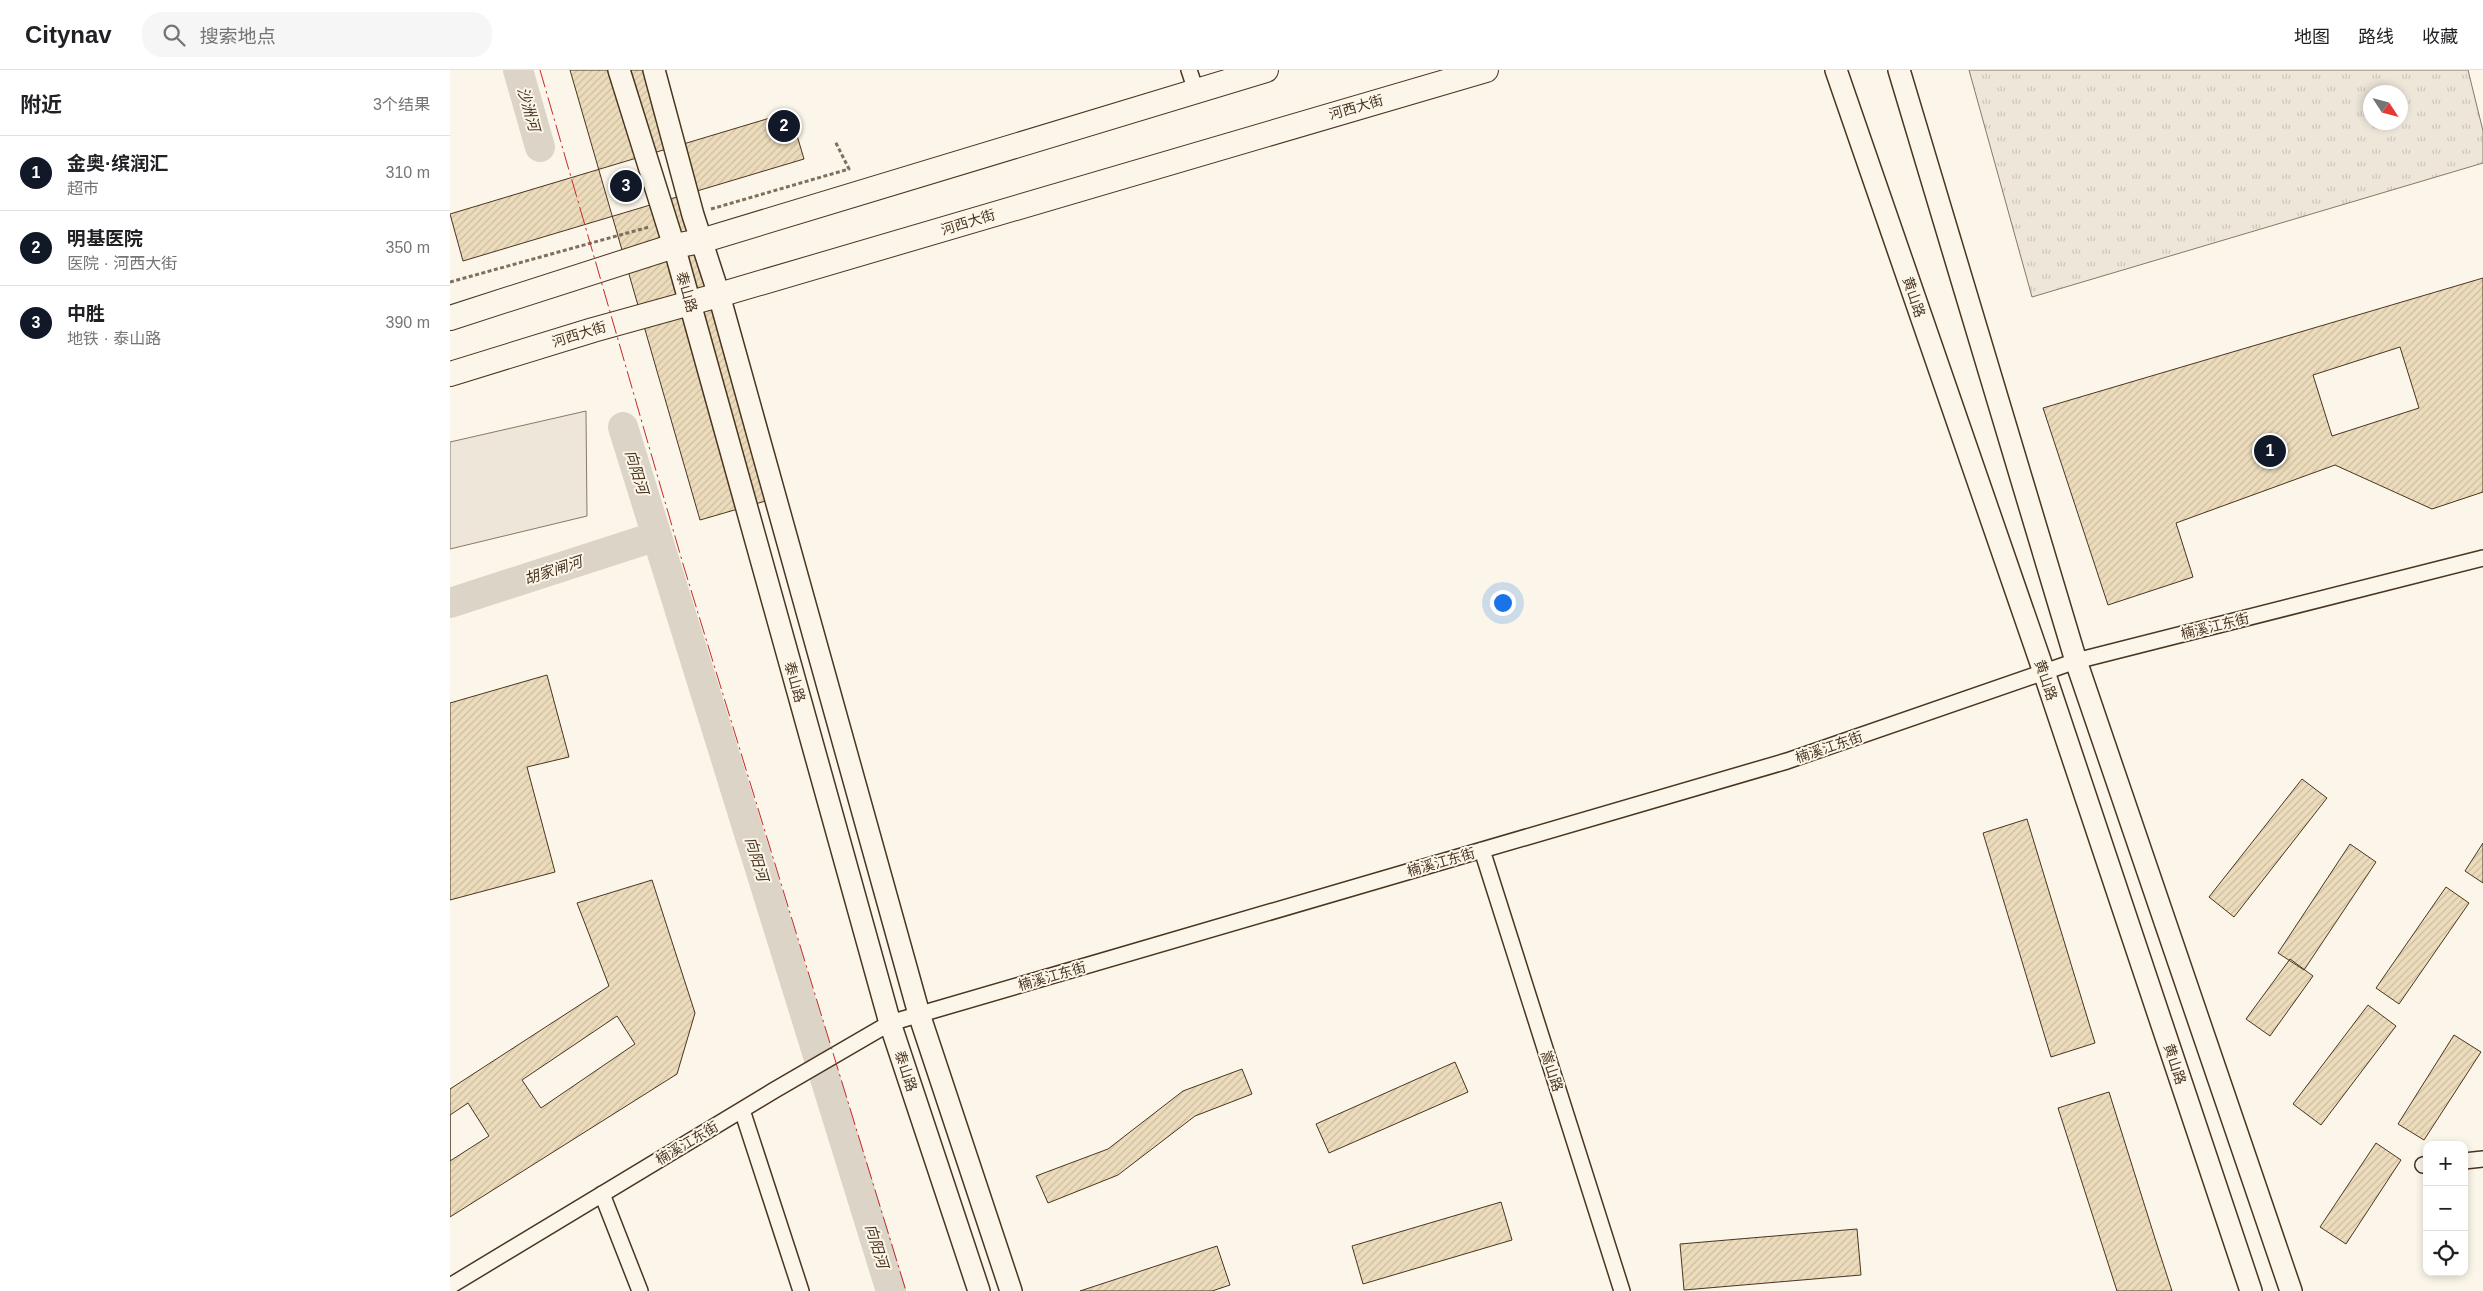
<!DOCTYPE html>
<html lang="zh">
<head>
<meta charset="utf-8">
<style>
  :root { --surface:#fff; --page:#f6f6f6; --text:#202124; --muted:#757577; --line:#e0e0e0; --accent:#111827 }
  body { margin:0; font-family:Arial,"Noto Sans SC",sans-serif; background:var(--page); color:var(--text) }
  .controls { position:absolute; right:15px; bottom:15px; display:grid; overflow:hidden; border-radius:10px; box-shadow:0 2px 8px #0003 }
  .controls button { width:45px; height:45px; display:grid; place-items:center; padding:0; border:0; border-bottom:1px solid var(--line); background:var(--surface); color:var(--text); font:25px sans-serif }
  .compass { position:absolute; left:1913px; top:15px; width:45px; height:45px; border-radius:50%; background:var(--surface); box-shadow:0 2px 8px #0003; rotate:126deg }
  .you { position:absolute; left:1052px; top:532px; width:18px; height:18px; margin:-12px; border:4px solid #fff; border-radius:50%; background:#1a73e8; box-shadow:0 0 0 8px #1a73e833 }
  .badge { display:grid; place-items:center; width:32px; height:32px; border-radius:50%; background:var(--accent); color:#fff; font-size:16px; font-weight:700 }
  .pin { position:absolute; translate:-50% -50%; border:2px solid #fff; box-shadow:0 1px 5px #0006 }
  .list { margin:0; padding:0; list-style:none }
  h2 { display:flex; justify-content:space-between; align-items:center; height:65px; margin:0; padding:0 20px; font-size:21px }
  h2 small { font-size:16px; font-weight:400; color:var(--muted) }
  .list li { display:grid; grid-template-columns:32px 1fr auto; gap:15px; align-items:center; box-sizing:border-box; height:75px; padding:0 20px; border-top:1px solid var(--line) }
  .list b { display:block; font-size:19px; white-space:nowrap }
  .list p { margin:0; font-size:16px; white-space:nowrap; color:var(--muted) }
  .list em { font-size:16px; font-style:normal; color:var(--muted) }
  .icon { flex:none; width:28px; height:28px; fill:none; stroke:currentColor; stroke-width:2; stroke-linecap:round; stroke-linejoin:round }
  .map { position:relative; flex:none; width:2033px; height:1221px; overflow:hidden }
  header { display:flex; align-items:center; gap:30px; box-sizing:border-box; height:70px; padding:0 25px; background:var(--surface); border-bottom:1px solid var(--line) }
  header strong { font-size:24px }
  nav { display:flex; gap:28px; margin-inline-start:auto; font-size:18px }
  .search { width:350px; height:45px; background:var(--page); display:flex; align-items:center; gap:12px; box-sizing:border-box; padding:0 18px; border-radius:20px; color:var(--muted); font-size:19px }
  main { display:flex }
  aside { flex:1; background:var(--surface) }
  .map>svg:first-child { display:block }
  .grass { fill:url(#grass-tufts); stroke:#887966; fill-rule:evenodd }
  .park { fill:#ede6d9; stroke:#887966 }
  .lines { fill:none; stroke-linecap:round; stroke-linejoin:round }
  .river { stroke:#dcd4c6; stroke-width:30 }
  .building { fill:url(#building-hatch); stroke:#4a3520; fill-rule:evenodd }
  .street-casing { stroke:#4a3520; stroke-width:18 }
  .secondary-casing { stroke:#4a3520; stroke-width:24 }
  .primary-casing { stroke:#4a3520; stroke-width:26 }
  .path { stroke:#7f6f5c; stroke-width:3; stroke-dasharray:4 2.5; stroke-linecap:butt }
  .street { stroke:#fbf6e9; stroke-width:15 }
  .secondary { stroke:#fbf6e9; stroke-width:21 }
  .primary { stroke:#fbf6e9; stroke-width:24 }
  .power { stroke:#c62828; stroke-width:1; stroke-dasharray:18 4 2.5 4; stroke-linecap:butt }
  .labels { text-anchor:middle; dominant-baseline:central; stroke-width:4; stroke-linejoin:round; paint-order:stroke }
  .street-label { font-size:14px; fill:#4a3520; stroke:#fbf6e9 }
  .water-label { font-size:15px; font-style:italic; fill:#4a3520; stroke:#fbf6e9 }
</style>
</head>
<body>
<header>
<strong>Citynav</strong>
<div class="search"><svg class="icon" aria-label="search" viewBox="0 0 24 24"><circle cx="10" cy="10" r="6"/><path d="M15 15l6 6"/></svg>搜索地点</div>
<nav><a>地图</a><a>路线</a><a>收藏</a></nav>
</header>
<main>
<aside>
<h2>附近<small>3个结果</small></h2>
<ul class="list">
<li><span class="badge">1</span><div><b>金奥·缤润汇</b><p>超市</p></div><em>310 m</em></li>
<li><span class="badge">2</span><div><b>明基医院</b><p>医院 · 河西大街</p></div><em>350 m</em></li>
<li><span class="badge">3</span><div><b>中胜</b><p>地铁 · 泰山路</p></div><em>390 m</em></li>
</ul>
</aside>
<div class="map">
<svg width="2033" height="1221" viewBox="0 0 2033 1221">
  <defs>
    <pattern id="grass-tufts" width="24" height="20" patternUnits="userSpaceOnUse" patternTransform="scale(1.25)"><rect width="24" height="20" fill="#ede6d9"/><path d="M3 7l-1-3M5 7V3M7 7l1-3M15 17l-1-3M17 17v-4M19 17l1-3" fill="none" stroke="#cdc6ba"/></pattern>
    <pattern id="building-hatch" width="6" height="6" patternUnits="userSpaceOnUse" patternTransform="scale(1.25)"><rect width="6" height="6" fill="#ecdcbc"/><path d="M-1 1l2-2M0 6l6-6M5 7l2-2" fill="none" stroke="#ccbda1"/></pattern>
  </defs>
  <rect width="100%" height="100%" fill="#fbf6e9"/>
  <path class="grass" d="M1519,0H2018L2033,61V93L1582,227ZM1920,22H1950V52H1920Z"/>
  <path class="park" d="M136,341L137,446L0,479V372Z"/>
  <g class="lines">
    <path class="river" d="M68,0L90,77
      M173,357L441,1221
      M0,533L207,466"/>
  </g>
  <path class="building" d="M120,0H194L319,430L250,450Z
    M340,42L354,89L13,191L0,144Z
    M2033,208V422L1982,439L1885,395L1726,453L1743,507L1658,535L1593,338ZM1950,277L1969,338L1882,366L1863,305Z
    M97,605L119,687L77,697L105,802L0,830V633Z
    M1852,709L1877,728L1784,847L1759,827Z
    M1577,749L1645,973L1601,987L1533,763Z
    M2033,773V813L2015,801Z
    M1900,774L1926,792L1854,900L1828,883Z
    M202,810L245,943L227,1004L0,1147V1019L159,916L127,833Z
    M1996,817L2019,833L1949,934L1926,918Z
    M1840,889L1863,906L1820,966L1796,949Z
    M1918,935L1946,956L1871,1055L1843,1034Z
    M167,946L185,974L91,1038L72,1010Z
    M2004,965L2031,982L1974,1070L1948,1054Z
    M1005,992L1018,1022L879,1083L866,1054Z
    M792,999L802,1024L745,1046L668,1105L598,1133L586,1106L658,1079L733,1021Z
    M1659,1022L1708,1178L1722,1221H1667L1608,1038Z
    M18,1033L39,1066L0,1091V1045Z
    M1926,1073L1951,1090L1896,1174L1870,1157Z
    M1051,1132L1062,1170L913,1214L902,1176Z
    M1407,1159L1411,1205L1234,1220L1230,1174Z
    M767,1176L780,1215L762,1221H630Z"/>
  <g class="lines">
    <g class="street-casing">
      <path id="street" d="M739,0L746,21
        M1032,780L1172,1221
        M292,1040L351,1221
        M2014,1091L2033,1089
        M1973,1095L1977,1094
        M152,1124L190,1221
        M0,1216L323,1021L440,953L1337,691L1626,591L2033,488"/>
    </g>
    <g class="secondary-casing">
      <path id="secondary" d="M169,0L224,176L440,953L529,1221
        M204,0L243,145L269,225L469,944L561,1221
        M1386,0L1594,602L1801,1221
        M1449,0L1626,591L1841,1221"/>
    </g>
    <g class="primary-casing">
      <path id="primary" d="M0,248L224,176L251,171L816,0
        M0,304L143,260L269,225L1036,0"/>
    </g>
    <path class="path" d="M261,139L399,99L385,71
      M0,212L199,157"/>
    <use href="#street" class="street"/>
    <use href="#secondary" class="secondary"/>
    <use href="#primary" class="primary"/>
    <path class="power" d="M90,0L233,494L456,1221"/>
  </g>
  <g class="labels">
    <g class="street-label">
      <text transform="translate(906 37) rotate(-16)">河西大街</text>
      <text transform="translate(518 152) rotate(-17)">河西大街</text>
      <text transform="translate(237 222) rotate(74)">泰山路</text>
      <text transform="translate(1464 227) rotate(71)">黄山路</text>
      <text transform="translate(129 264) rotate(-17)">河西大街</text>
      <text transform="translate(1765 556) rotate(-14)">楠溪江东街</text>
      <text transform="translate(1596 610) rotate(71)">黄山路</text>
      <text transform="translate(345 612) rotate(74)">泰山路</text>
      <text transform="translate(1379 677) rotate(-19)">楠溪江东街</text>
      <text transform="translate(991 792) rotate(-16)">楠溪江东街</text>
      <text transform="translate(602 906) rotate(-16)">楠溪江东街</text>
      <text transform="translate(1725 994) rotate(72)">黄山路</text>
      <text transform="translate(456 1001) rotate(72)">泰山路</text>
      <text transform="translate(1102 1001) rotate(72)">嵩山路</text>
      <text transform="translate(237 1073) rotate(-31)">楠溪江东街</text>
    </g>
    <g class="water-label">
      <text transform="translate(79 39) rotate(74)">沙洲河</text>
      <text transform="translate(187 402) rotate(73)">向阳河</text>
      <text transform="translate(103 500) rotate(-18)">胡家闸河</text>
      <text transform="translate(307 789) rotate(73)">向阳河</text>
      <text transform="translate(427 1176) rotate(73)">向阳河</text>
    </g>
  </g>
</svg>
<div class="controls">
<button>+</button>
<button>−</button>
<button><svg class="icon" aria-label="locate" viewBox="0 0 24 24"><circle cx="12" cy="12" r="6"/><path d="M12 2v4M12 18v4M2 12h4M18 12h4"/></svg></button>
</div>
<svg class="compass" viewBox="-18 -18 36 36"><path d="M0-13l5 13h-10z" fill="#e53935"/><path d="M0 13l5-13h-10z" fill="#757577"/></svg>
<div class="you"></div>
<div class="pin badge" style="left:1820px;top:381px">1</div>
<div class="pin badge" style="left:334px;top:56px">2</div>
<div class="pin badge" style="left:176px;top:116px">3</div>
</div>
</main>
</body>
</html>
